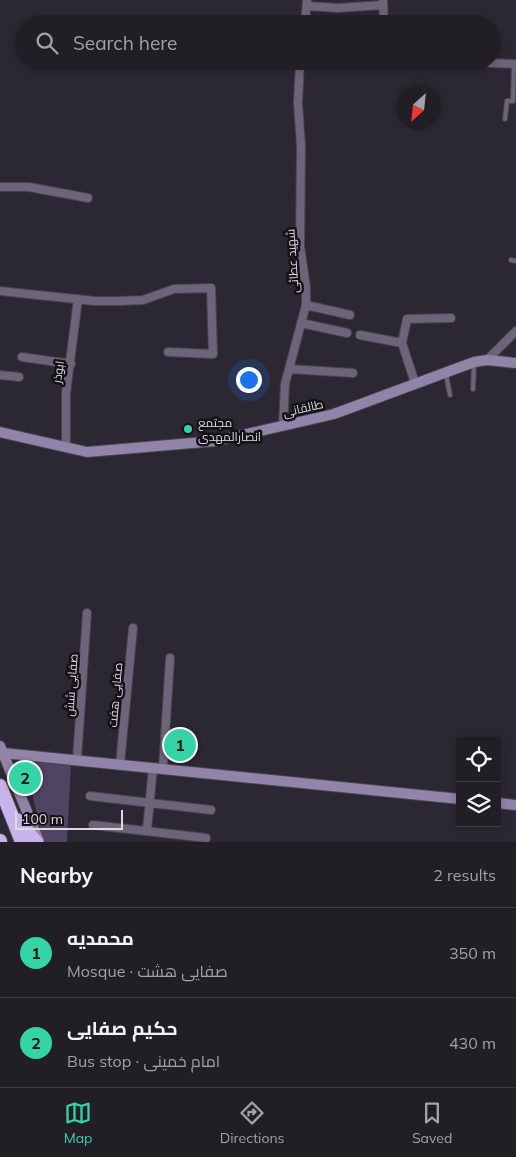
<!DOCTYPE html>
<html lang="en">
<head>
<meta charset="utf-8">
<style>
  :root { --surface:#211e26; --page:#29272e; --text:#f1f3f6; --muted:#a2a2a7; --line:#3e3c43; --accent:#35d4a7 }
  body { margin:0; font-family:Mulish,Cairo,sans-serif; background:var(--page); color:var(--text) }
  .controls { position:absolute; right:15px; bottom:15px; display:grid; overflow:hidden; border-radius:0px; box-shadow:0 2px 8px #0003 }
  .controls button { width:45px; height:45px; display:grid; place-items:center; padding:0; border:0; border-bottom:1px solid var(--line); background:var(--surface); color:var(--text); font:25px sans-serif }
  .compass { position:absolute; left:396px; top:85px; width:45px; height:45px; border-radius:50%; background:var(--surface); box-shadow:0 2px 8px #0003; rotate:207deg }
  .scale { position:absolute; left:15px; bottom:12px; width:108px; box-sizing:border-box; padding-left:5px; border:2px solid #dcdae1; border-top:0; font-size:14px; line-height:18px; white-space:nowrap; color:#dcdae1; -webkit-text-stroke:4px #141217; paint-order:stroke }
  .you { position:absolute; left:248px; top:379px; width:18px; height:18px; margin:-12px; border:4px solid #fff; border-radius:50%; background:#1a73e8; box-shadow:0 0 0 8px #1a73e833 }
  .badge { display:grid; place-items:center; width:32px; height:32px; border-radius:50%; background:var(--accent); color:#111; font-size:16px; font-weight:700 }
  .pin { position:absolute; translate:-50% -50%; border:2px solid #fff; box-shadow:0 1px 5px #0006 }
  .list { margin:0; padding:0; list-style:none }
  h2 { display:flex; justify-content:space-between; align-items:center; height:65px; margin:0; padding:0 20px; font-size:21px }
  h2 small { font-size:16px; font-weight:400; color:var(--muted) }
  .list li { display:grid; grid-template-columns:32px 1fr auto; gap:15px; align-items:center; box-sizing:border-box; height:90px; padding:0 20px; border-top:1px solid var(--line) }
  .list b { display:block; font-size:19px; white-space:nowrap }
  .list p { margin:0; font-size:16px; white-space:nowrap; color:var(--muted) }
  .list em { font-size:16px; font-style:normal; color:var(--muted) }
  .icon { flex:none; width:28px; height:28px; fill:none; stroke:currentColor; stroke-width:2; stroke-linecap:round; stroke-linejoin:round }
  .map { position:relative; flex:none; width:516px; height:842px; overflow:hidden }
  .search { position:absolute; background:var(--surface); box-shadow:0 2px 8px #0003; left:15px; right:15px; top:15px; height:55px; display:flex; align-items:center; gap:12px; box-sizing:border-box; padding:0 18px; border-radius:28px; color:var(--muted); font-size:19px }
  .sheet { height:245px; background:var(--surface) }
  nav { display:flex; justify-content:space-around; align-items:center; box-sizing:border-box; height:70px; border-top:1px solid var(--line); background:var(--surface); font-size:14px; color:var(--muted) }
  nav a { display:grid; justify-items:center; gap:2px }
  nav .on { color:var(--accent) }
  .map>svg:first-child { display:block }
  .green { fill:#504463 }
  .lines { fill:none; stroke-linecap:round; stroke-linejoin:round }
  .lane-casing { stroke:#48444f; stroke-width:6 }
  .street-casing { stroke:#48444f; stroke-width:10 }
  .secondary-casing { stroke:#48444f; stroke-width:12 }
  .highway-casing { stroke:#48444f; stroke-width:16 }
  .lane { stroke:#6d647a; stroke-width:4 }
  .street { stroke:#6d647a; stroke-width:8 }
  .secondary { stroke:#9284a8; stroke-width:10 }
  .highway { stroke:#c9b3eb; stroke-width:14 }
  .poi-dot { fill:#35d4a7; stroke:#141217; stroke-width:2 }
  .labels { text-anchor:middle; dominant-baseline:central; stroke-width:5; stroke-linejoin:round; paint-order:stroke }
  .street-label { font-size:12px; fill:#dcdae1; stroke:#141217 }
  .poi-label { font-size:12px; fill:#dcdae1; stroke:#141217; text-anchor:start }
</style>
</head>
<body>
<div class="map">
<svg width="516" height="842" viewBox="0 0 516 842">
  <rect width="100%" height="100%" fill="#2c2833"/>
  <path class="green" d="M24,762L71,764L67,842H44Z"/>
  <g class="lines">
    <g class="lane-casing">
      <path id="lane" d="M505,119L507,101H513L514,64
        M511,260L516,261
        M446,374L450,395
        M473,389L474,364"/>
    </g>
    <g class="street-casing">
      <path id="street" d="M383,0L384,24
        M307,6L338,8L383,5
        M305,24L307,0
        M488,61L490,63L516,64
        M0,187H29L88,198
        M0,291L94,301H120L143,300L174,289L211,288L213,354L168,352
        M306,305L350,315
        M301,323L347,333
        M360,335L402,343
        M22,357L71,364
        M487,360L516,331
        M289,369L353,373
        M0,375L19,377
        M415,383L402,343L407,319L451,318
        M283,426L285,384L306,305V287L300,246L301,146L298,103L300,61
        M66,448V393L78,299
        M77,759L87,613
        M120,764L133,628
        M163,768L170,658
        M90,796L211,810
        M93,825L206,838
        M147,830L153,767"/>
    </g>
    <g class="secondary-casing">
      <path id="secondary" d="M0,432L87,452L216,441L334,414L474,362L487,360L516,363
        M0,746L39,841
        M3,753L460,799
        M497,803L516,805"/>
    </g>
    <g class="highway-casing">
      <path id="highway" d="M0,786L22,842
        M17,820L36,842
        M0,841V842"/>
    </g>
    <use href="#lane" class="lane"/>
    <use href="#street" class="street"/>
    <use href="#secondary" class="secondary"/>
    <use href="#highway" class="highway"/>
  </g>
  <circle class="poi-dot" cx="188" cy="429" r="5"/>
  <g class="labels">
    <g class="street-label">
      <text transform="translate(292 261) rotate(-94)">شهید عطائی</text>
      <text transform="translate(58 372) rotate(-81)">ابوذر</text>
      <text transform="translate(303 408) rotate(-13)">طالقانی</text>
      <text transform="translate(71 685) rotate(-86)">صفایی شش</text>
      <text transform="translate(115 695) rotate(-85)">صفایی هفت</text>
    </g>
    <g class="poi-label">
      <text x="198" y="422">مجتمع<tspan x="198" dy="14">انصارالمهدی</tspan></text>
    </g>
  </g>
</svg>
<div class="controls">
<button><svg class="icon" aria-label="locate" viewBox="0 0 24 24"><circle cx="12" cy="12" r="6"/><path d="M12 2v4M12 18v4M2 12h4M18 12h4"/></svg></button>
<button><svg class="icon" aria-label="layers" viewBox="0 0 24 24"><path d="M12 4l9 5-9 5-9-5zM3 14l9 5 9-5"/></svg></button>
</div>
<svg class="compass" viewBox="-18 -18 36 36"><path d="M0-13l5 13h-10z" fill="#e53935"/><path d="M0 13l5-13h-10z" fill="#a2a2a7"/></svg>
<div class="scale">100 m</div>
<div class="you"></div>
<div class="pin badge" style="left:180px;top:745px">1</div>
<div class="pin badge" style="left:25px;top:778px">2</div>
<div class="search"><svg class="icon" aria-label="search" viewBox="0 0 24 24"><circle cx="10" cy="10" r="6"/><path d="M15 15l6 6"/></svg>Search here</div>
</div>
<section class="sheet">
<h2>Nearby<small>2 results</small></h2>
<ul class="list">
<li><span class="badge">1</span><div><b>محمدیه</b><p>Mosque · صفایی هشت</p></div><em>350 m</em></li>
<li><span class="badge">2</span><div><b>حکیم صفایی</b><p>Bus stop · امام خمینی</p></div><em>430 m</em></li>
</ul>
</section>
<nav>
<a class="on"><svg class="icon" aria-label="map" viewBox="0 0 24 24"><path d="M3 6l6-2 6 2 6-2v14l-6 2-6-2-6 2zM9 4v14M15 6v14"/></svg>Map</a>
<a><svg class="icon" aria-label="directions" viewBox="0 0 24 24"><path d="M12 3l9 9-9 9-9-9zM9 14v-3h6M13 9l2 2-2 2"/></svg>Directions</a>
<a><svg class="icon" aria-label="saved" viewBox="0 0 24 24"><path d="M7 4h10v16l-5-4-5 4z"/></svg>Saved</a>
</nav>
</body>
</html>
